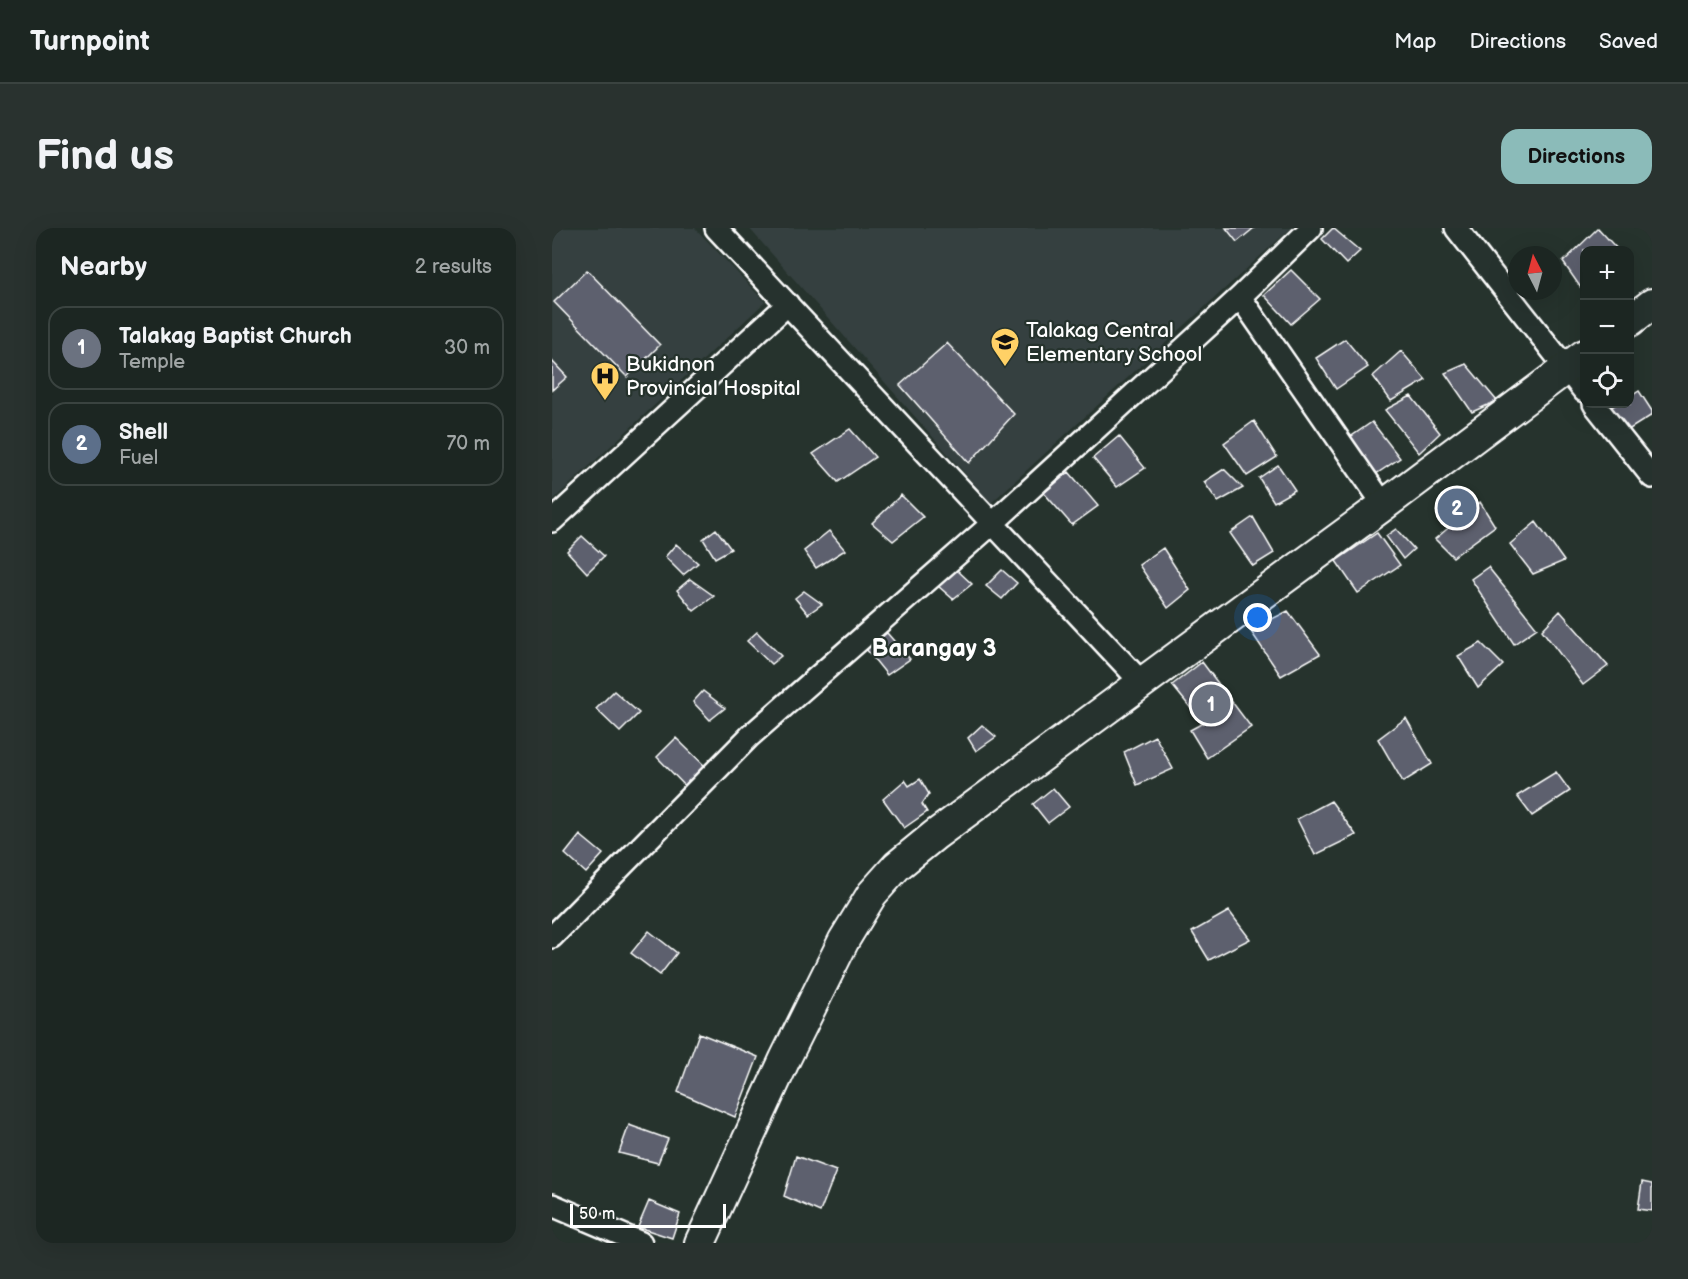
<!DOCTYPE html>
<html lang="en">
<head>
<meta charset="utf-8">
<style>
  :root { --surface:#1c2622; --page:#29322f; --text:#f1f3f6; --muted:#a0a5a5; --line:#3a4340; --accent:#8bbbb9 }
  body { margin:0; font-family:"Balsamiq Sans",sans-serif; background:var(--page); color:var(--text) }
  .controls { position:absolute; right:18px; top:18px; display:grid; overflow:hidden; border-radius:12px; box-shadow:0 6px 24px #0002 }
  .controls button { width:54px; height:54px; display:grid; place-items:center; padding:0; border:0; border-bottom:2px solid var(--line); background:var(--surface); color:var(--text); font:30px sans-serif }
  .compass { position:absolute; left:956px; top:18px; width:54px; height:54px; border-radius:50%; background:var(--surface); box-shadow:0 6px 24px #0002; rotate:354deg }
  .scale { position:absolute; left:18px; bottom:15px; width:156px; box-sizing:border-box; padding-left:6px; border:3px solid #fff; border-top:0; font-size:16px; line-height:21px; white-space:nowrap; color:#fff; -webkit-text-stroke:4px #26332d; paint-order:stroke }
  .you { position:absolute; left:706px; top:390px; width:21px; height:21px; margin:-15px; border:4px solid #fff; border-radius:50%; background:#1a73e8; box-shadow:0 0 0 9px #1a73e833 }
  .badge { display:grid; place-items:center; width:39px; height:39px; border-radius:50%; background:var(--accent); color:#fff; font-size:20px; font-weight:700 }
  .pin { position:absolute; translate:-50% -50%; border:3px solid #fff; box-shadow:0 2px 6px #0006 }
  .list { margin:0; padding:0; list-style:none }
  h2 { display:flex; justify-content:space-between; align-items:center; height:78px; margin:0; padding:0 24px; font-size:26px }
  h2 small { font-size:20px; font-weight:400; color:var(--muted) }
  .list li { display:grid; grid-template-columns:39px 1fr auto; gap:18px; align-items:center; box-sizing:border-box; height:84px; margin:0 12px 12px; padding:0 12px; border:2px solid var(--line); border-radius:18px }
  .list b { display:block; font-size:22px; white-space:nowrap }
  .list p { margin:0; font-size:20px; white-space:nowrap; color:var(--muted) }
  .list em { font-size:20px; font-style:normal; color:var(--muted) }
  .icon { flex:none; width:33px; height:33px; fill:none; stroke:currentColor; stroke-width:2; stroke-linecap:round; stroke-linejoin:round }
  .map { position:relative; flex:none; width:1100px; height:1015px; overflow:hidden; border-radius:18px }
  header { display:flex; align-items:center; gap:36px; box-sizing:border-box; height:84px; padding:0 30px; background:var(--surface); border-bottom:2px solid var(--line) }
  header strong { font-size:28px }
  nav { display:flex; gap:33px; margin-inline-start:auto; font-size:21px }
  .intro { display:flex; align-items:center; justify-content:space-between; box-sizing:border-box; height:144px; padding:0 36px }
  h1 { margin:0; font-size:42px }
  .button { padding:15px 27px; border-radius:18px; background:var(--accent); color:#111; font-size:21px; font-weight:700 }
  main { display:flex; gap:36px; padding:0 36px }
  aside { flex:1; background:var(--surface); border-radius:18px; box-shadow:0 6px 24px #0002 }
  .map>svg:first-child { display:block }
  .built { fill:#364140 }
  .building { fill:#5d616e; stroke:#fff; stroke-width:1.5 }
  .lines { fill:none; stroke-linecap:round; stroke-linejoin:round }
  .minor-casing { stroke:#fff; stroke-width:26 }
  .secondary-casing { stroke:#fff; stroke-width:34 }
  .minor { stroke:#26332d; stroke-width:21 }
  .secondary { stroke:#26332d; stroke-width:30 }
  .labels { text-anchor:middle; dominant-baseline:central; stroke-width:4.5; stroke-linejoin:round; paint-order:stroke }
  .poi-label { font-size:21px; fill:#fff; stroke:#26332d; text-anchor:start }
  .quarter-label { font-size:24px; font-weight:bold; fill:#fff; stroke:#26332d }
</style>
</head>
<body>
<header>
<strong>Turnpoint</strong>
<nav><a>Map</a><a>Directions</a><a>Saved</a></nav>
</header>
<div class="intro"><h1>Find us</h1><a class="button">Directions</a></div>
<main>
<aside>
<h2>Nearby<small>2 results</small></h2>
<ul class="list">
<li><span class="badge" style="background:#6b7280">1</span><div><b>Talakag Baptist Church</b><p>Temple</p></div><em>30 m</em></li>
<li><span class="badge" style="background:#5c6f8a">2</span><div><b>Shell</b><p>Fuel</p></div><em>70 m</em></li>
</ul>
</aside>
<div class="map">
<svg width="1100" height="1015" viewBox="0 0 1100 1015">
  <rect width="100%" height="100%" fill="#26332d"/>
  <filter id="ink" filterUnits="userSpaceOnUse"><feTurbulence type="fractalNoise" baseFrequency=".0167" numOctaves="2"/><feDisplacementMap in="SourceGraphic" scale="12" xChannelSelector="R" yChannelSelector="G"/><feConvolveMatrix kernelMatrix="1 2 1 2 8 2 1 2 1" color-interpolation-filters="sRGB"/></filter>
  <g filter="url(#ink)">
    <path class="built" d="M0,0H143L213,74L0,273Z
      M197,0H739L439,275Z"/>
    <path class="building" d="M674,0H702L685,14Z
      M781,0L808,23L794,36L770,11Z
      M1046,0L1066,22H1032V57L1029,60L1011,34Z
      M35,42L108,117L75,149L2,74Z
      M739,42L768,71L739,96L712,67Z
      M793,111L816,139L784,161L764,130Z
      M395,115L462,186L417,235L348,157Z
      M849,123L874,152L839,173L821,148Z
      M0,133L15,149L0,162Z
      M914,136L945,173L920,184L893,145Z
      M1087,163L1100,183V187L1070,206L1055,181L1065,176H1078V169Z
      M859,168L888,205L867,225L833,182Z
      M702,193L725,229L695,248L672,215Z
      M820,194L848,230L818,250L794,212Z
      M298,201L323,229L286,254L261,226Z
      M567,208L593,240L565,259L541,230Z
      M726,237L743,262L722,274L707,250Z
      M672,241L691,260L666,274L652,254Z
      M517,244L546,278L520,297L492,265Z
      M349,267L371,289L341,313L320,295Z
      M928,274L943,298L901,329L883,311Z
      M701,289L722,325L701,338L678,305Z
      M984,294L1012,333L981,346L958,316Z
      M164,301L179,321L163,330L151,311Z
      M844,301L862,321L851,331L834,308Z
      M277,303L293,322L264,340L252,323Z
      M825,305L848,337L806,365L784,333Z
      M30,308L52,328L35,345L15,323Z
      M124,316L146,335L131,347L113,329Z
      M611,320L638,362L616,380L587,337Z
      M936,339L985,400L962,416L919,351Z
      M405,342L420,356L401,371L386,358Z
      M450,342L465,355L450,371L434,358Z
      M138,351L162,368L142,383L125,362Z
      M252,363L270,376L256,386L243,370Z
      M736,383L768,426L729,448L698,402Z
      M1008,383L1056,438L1031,457L990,402Z
      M205,404L229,428L219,436L195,413Z
      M335,405L358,431L335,447L314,421Z
      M929,415L951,437L926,460L906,428Z
      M650,434L699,499L655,530L638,502L651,495L620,457Z
      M62,463L87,485L68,504L44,481Z
      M151,463L173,480L158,492L141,474Z
      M854,490L880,536L851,554L826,511Z
      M430,497L444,509L424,523L416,510Z
      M603,508L621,541L585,557L572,524Z
      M124,510L158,543L137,562L105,529Z
      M1004,544L1018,563L980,588L965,568Z
      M368,551L377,566L370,576L375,584L352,600L331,571L353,552L357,558Z
      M501,560L517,579L496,595L481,576Z
      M779,573L804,607L763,627L745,591Z
      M28,607L51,626L34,645L13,626Z
      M677,683L698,711L657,732L640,704Z
      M97,703L125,725L108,747L79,725Z
      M147,805L206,829L183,889L126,864Z
      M77,897L116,911L106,935L67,925Z
      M244,928L284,943L268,984L232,968Z
      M1090,954L1100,956V983L1086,981Z
      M97,973L128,986L120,1010L86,999Z"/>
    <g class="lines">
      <g class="minor-casing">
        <path id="minor" d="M164,0L590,455
          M904,0L1032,163
          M688,69L832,277
          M1042,176L1100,249
          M0,293L236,76
          M0,709L198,508L441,295L688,69L759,0
          M0,977L89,1015"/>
      </g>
      <g class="secondary-casing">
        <path id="secondary" d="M1078,93L1100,76
          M148,1015L233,831L292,712L320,666L345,638L383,607L832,277L1032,127"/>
      </g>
      <use href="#minor" class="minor"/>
      <use href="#secondary" class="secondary"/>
    </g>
  </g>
  <defs>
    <g id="school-pin" transform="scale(1.5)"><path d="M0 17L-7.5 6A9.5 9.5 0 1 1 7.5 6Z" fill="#ffd166" stroke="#26332d"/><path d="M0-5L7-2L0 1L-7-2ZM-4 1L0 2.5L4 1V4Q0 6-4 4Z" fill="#111"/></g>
    <g id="hospital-pin" transform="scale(1.5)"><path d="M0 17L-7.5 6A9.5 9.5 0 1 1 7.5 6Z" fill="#ffd166" stroke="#26332d"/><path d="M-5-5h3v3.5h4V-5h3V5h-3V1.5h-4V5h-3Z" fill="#111"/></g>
  </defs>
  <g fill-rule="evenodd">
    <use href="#school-pin" x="453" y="114"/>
    <use href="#hospital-pin" x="53" y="148"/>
  </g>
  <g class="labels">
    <g class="poi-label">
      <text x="474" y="102">Talakag Central<tspan x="474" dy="24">Elementary School</tspan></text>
      <text x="74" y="136">Bukidnon<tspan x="74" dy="24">Provincial Hospital</tspan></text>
    </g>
    <g class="quarter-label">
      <text x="382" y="420">Barangay 3</text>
    </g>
  </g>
</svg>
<div class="controls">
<button>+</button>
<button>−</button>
<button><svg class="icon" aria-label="locate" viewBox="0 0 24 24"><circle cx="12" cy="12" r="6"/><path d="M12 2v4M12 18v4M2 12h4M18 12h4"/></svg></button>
</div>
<svg class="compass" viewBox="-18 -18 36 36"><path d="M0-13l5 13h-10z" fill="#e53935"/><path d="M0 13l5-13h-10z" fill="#a0a5a5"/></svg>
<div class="scale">50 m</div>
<div class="you"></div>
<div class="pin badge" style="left:659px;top:476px;background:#6b7280">1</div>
<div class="pin badge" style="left:905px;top:280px;background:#5c6f8a">2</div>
</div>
</main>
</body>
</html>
